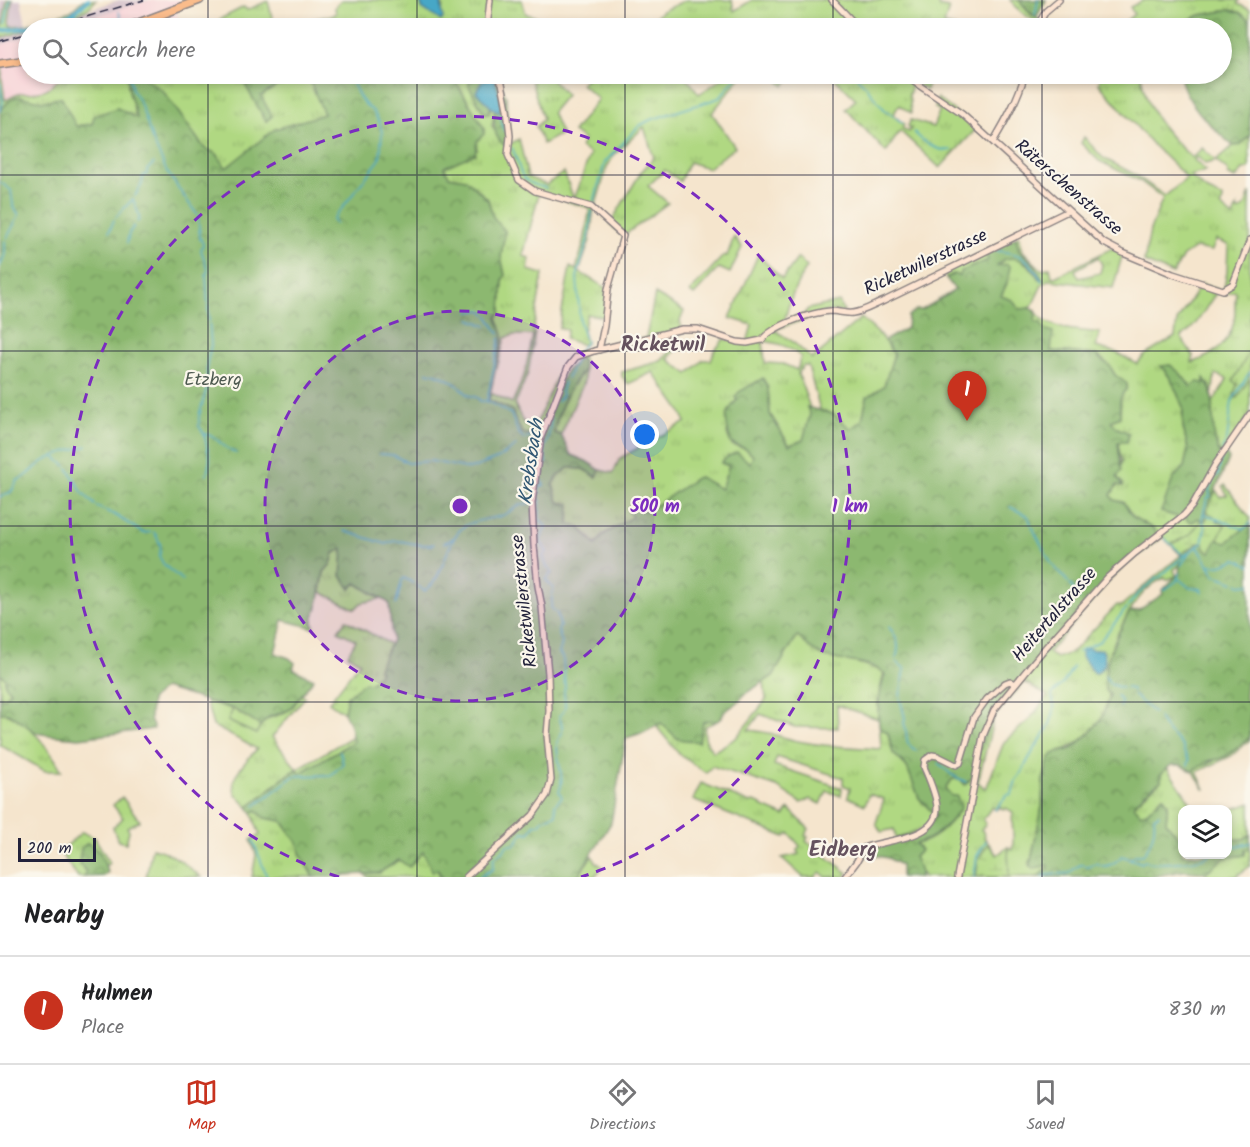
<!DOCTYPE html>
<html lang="en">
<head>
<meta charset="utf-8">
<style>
  :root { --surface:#fff; --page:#f6f6f6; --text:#202124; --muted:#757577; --line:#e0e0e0; --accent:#c8321e }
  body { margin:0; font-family:Kalam,sans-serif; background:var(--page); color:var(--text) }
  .controls { position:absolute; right:18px; bottom:18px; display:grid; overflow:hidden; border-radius:12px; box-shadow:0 3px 9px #0003 }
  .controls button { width:54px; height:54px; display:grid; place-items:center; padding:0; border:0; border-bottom:2px solid var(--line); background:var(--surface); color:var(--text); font:30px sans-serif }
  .scale { position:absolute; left:18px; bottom:15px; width:78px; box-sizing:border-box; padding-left:6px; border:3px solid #22223b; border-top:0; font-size:16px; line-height:21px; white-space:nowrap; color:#22223b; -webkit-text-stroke:4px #fbf7ec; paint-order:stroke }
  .you { position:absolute; left:645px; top:435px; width:21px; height:21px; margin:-15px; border:4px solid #fff; border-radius:50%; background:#1a73e8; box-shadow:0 0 0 9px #1a73e833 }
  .badge { display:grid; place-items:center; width:39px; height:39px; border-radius:50%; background:var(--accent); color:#fff; font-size:20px; font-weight:700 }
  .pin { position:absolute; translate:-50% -50px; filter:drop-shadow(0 2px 3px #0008) }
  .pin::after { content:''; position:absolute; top:32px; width:21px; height:18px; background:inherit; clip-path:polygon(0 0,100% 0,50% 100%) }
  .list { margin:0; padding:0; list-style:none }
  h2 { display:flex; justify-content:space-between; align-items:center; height:78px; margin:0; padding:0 24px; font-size:26px }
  h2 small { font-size:20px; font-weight:400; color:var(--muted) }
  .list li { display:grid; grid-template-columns:39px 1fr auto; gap:18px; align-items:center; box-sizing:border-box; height:108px; padding:0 24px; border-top:2px solid var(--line) }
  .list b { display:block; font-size:22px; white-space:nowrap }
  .list p { margin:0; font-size:20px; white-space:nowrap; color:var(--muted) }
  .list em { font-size:20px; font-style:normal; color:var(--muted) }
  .icon { flex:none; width:33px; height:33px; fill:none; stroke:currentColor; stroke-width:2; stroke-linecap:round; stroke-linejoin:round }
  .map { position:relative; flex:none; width:1250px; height:877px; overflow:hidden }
  .search { position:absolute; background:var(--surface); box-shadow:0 3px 9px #0003; left:18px; right:18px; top:18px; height:66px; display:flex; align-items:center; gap:15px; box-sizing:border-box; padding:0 21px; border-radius:33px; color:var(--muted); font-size:22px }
  .sheet { height:186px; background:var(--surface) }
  nav { display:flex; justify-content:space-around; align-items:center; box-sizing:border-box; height:84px; border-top:2px solid var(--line); background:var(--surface); font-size:16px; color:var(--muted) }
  nav a { display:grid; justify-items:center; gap:3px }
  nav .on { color:var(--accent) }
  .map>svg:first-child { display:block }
  .built { fill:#f7cfd5 }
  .industrial { fill:#d2bdc8 }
  .grass { fill:url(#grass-tufts); stroke:#697d5e; stroke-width:1.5; fill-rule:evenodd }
  .forest { fill:url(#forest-crowns); stroke:#576d56; stroke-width:1.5 }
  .wetland { fill:url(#wetland-marsh); stroke:#697d5e; stroke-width:1.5 }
  .pitch { fill:#b0d882; stroke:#697d5e; stroke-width:1.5 }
  .water { fill:#47a7c6; stroke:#346480; stroke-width:1.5 }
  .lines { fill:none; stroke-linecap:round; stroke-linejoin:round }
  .stream { stroke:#47a7c6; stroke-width:1.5 }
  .river { stroke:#47a7c6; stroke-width:4.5 }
  .secondary-casing { stroke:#8c8484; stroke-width:8 }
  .primary-casing { stroke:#8c8484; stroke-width:10 }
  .secondary { stroke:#fde4d1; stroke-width:5 }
  .primary { stroke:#fabc8b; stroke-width:7 }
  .rail { stroke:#22223b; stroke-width:1.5; stroke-dasharray:9 4.5; stroke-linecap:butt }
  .grid { fill:none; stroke:#22223b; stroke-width:1.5; stroke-opacity:0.55 }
  .ring { fill:none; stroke:#7b2cbf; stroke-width:3; stroke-dasharray:10 8 }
  .labels { text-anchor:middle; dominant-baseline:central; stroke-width:4.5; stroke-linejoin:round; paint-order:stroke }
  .street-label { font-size:18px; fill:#22223b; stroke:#fbf7ec }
  .park-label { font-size:18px; fill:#4d5950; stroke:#fbf7ec }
  .water-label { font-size:20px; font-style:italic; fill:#315773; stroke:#fbf7ec }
  .quarter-label { font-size:21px; font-weight:bold; fill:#65525e; stroke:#fbf7ec }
  .centre { fill:#7b2cbf; stroke:#fbf7ec; stroke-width:3 }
  .ring-label { font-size:18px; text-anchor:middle; font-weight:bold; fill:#7b2cbf; stroke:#fbf7ec; stroke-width:4.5; stroke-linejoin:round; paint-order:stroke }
</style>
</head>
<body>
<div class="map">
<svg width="1250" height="877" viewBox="0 0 1250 877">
  <defs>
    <pattern id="grass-tufts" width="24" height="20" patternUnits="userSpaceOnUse" patternTransform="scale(1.5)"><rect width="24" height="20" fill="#b0d882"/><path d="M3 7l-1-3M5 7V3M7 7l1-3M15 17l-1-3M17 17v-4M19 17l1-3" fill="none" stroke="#97b971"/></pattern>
    <pattern id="forest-crowns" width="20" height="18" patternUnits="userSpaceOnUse" patternTransform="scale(1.5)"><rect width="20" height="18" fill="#8cb870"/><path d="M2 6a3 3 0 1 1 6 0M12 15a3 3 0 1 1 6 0" fill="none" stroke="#72955d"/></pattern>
    <pattern id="wetland-marsh" width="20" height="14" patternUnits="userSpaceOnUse" patternTransform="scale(1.5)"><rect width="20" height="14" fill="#b0d882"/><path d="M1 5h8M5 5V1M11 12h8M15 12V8" fill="none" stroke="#97b971"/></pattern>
  </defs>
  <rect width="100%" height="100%" fill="#fbf7ec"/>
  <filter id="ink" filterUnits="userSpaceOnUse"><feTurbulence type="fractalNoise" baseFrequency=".0167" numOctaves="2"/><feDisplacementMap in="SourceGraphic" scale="12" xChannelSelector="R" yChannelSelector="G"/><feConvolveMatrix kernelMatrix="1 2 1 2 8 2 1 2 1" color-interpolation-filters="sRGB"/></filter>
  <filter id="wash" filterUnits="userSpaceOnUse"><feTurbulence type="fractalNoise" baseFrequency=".008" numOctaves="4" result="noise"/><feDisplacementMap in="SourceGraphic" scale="24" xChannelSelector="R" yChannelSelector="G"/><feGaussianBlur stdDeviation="1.35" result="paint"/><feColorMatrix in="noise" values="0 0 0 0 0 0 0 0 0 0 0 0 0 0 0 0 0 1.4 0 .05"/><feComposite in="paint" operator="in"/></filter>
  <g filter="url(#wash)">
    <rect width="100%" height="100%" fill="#f5e5cd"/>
    <path class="built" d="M150,0H187L188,4L175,9L180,22L187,28H55Z
      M28,36V74H82L61,81L48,90L29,94H18L5,101L2,78L3,64H0V45Z"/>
    <path class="industrial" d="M0,0H21L26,25L0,27Z
      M119,0H150L55,28H33Z
      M28,30V36L0,45V39L9,34Z"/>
    <path class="grass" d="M7,0H12L9,21L10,26L27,25L71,11L83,0H96C93,3 90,8 86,10C59,25 27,27 0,39V27H2Z
      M342,0H420L419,3L443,8L441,0H522L526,14L574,27L581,25L582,27L343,28L338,19L328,28H211L218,25L220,19L244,7L247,10L268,1L274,26L310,20L336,14L335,7Z
      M686,0H732L734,11L752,0H938L939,6L949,8L944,25L957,28H859L857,26L854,28H740L739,22L730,28H644L662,11Z
      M1010,0H1019L1031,15L1040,20L1038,24L1021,12Z
      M1144,0H1239L1238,4L1250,10V20L1239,12L1230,10L1200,15L1172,28H1118L1134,14L1130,7Z
      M0,64L3,66L2,78L5,100C11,98 17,93 23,93C38,93 48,91 58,80H66L82,74H127L129,92L137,119L117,108L93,124L75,126L61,97L47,101H9L0,111Z
      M147,74H239L266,121L272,116L260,96L276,86L309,79L324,114L226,168L217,154L204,148L163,91L141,76Z
      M451,74H482L476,76L469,86L484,113L488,114L491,107L495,110L492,126L508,145L519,139L528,177L546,185L564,172L574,200L590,154L580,147L584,140L573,132L598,99L581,84L590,74H684L699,94L729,74H743L712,113L735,147L708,168L689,162L680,181L665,170L648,186L668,203L623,236L610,224L641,172L654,158L644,127L614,155L607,167L593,214L590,240L579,272L608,289L605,317L587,314L583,331L586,342L584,345L565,339L567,330L559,328L570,267L576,270L584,242L590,208L539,193L523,256L530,258L528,270L543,274L533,332L535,333L528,373L515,404C520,416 521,424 534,429L557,376L562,380L541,437L522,433L512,410L489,400L491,393L512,403L524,376L533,335H514L505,338L497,368L503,336L496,317L502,297L503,279L505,275L501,257L505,231L493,217L488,199L466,180L449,176L444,167L456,162L477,149L470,104Z
      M529,74H547L566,95L552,112L561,134L543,144L536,127L543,119Z
      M772,74H794L784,86Z
      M830,74H930L926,90L913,82L909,94L911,113L899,105L893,115L904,124L902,128L909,132L911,129L908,126L911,120L933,127L939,112L940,110L935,108L937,98L977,128L940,168L900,131L886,152L846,109L856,99Z
      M1101,74H1141C1145,110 1166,134 1192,158L1202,148L1216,161L1233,146L1240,145L1250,136L1249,169L1243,170L1235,179L1228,175V171L1216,161L1205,164L1197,157L1194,160L1206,171L1190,176L1208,191L1222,197L1223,201L1220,206L1233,217L1237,207L1238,211L1245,206L1250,193V414L1221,455C1215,445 1209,415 1213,403C1215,395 1223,391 1227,379L1215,374L1212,397L1210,385L1204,383L1191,387L1180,373L1170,365L1163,369L1171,379L1183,407V427L1188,449L1184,468L1161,512L1181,518L1184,515L1198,518L1205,514L1216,490L1220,497L1227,495L1223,487L1225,485L1250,518V524L1226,543L1181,554V565L1174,569L1176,576L1166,580L1165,578C1136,587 1109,644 1105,673C1104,680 1110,688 1109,696C1108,719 1081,747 1059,751L1043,780L1042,807L1030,865L1033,868L1049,865V868L1037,877H923L914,857L921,850L915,844C935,841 950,824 960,809L952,796L945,791L947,785L953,779H960L987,723L1045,648L1155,530L1133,517L1123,503L1114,500L1111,495L1117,485L1123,486V484L1117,477L1122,461L1117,442V428L1111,421L1120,417L1121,397L1127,384L1115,375L1109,365L1097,355L1051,351L1044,329L1035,322L1036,311C1047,331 1079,330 1100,333L1096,347L1117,353L1137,364L1145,355L1175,337L1177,321L1201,284L1219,290C1205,305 1200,325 1181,337L1193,356L1192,363C1212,356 1230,343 1234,321C1236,312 1234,302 1236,293L1235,291L1223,294L1227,272L1228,245L1216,240L1212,251L1195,248L1183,256L1173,274L1144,262L1150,230L1163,198L1140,181L1099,161L1081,143L1084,137L1103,158L1134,174L1165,196L1187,178L1151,143L1099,84ZM1163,537L1181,555L1121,606L1117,605L1071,653L1056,658L1048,653L1111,579L1127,564ZM1024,682L1048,696L1029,720L1004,742L986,789L978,782L994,717ZM992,807L997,810L999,807L1004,810L1006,808L1013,812C1010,825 1016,837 1012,850L1008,847L997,855L984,837L985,835L981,829L986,824L983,819Z
      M1019,235L1023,251L1042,270L1050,267L1052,277H1055L1112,248L1123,253L1113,288L1049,280L1042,285L1032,306L1025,310H1019L1016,305L1001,296L1007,283L996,267C1011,246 1030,264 1039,279L1035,265L1019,250L1016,237ZM1098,257L1102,265L1100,273L1079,278L1075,270Z
      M734,237L742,247L730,273L719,268L694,295L690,292L724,255L727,256Z
      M985,252L989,260L962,271L959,276L953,274L946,278L943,273Z
      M758,255L782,279L798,258L807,267C795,285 789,301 784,322L803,315L808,309L839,302L844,312L828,311L774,330L792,341L812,359L861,318L879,334L894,354L884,387L867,397L862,420L850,429L833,414L820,410L808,366H803L798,373L810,408L807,407L810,415L803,441L790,446L770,414L768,388L735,397L737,400L734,403L727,434L732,445L746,449L754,456L750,463H721L729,466L721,489L699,477L696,478L660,503L644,512L629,511L632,517L597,545L579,527L569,524L558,502L553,485L558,477L568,468L583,469L596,477L600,470L613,473L620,458L686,422L680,410L653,372L628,384L622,376V372L661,361L677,344L678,347L668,359L688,374L703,360H711L714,351L724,339L747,343L752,325L730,318ZM763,341C778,343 789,346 801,357L797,370L783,364L765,363Z
      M655,294L684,311L680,321L682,329L676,331V335L622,348L621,344L646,338Z
      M584,370V381L561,435L554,434C558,411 568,387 584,370Z
      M343,548L351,589L356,583L380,599L361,603L355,609L321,592L324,572L331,564L334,553Z
      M346,620L390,644C385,653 384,659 382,668C377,682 360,689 347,696L344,713L329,702L360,662L348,655L356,640L338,631Z
      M797,636L821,655L866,665L884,672L878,699V719L837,705L838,728L795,727L760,714L748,730C769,731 779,737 798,741C825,747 854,747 881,749L880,731L882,728L888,733L893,753L907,767L919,798L936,816L930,825L896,839L894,829L881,832L876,823L884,799L869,794L865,805L848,797L850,788L843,785V778L777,757L774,765L842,788L841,796L827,791L821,804L810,799L801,803L777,787L768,784L712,766L706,773L679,754L656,726L661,722L699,741L702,722L710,720L713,723L705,726C703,737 706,742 713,752L736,738L766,700L764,682L773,676Z
      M0,674L5,678L10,691L4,699L0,696Z
      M302,694L305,697L272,737L297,769L353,736V742L300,773L297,769C278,780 265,795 248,807C244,803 237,797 235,792C228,776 248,760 257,749L213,726L206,701L233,709L228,721L256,734C268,710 275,721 290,709C294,706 298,699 302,694Z
      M0,713C24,713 51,751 62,771H45L0,745Z
      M1250,737V740L1231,756L1197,772L1205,789H1204L1194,772L1195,768L1229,754Z
      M1167,768L1195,809L1182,810V841L1166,822L1168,803L1163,796L1147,812L1141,814L1133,805L1161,781V774Z
      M701,783L750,803L754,802L762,805L761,806L784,816L789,809L809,829L805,836L808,837L806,841L848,873L845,877H826L820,872L815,877H803L782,858L800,854L797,850L800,846L789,833L785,837L693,800Z
      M122,797L140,821L127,827L129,831L126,843L118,841L113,827L123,818L113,805Z
      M1250,803V835L1243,839H1228V811Z
      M256,810L265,818L282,821L299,845L300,853L313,877H252L256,855L251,840L260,835L252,813Z
      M82,832L95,838L110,863L104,866L100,853L79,864L86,872L85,877H78L60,852Z
      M152,848C172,852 186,865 201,877H146Z
      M1250,849V866L1235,877H1209L1205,873L1224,858L1244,855L1245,850Z
      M423,852L433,871L436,869L442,877H368L363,873H379L399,860Z
      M592,856L596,862L603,867L594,877H580L579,874Z"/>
    <path class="forest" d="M1019,0H1046L1036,18Z
      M1230,10L1239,12L1250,20V136L1240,145L1233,146C1213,128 1184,103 1180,75L1222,74V28H1172L1200,15Z
      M127,74H139L163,91L204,148L217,154L226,168L275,129L324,114L309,79L277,86L261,96L272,116L266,121L239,74H345L351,78L358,74H451L484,128V134L477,141L475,154L444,167L449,176L466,179L488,200L493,217L505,231L501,257L505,276L503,279L501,313L497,317L503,335L489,400L512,410L522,433L540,437L565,372L582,355L584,370C568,387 558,411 554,433L561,435L571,455L586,461L600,470L597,477L583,469L568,468L558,477L553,485L558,502L570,504L569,524L579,527L596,545L603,535L632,517L629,511L641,505L644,511L660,503L696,478L699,477L721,489L729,466L721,463L727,457L737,452L750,463L753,456L746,449L730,443C729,424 719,419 737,400L735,397L739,392L763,378L768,388L770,414L789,445L803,440L810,415L807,407L833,414L851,429L862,420L867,397L884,386L894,354L884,341L907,328L908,316L916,310H922L955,290L946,278L954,274L959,276L962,271L988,260L985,252L1016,237L1019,250L1035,265L1043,280L1039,279C1036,275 1034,270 1031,267C1022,257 1004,254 997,266L1007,264L1010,267L1007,283L1001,296L1012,300L1019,309L1030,308L1036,311L1035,322L1041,323L1044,329L1053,332L1051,351L1097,355L1100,359L1109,365L1115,375L1127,384L1126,390C1118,395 1120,408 1120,417L1111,421L1117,428L1129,433L1127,442H1118L1121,471L1117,477L1123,486L1117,485L1111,495L1114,500L1123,502L1133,517L1155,530L1157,536L1121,564L994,710L971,779L965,785L960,779H953L947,785L945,790L952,796H957L961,808C949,825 935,839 915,844L921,850L914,857L920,869V877H901V865L888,858L869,854L863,859L859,857L861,850L924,831L936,816L919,798L907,767L893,753L888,733L882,729L880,731C876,710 879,694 885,674C868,658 840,664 820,655C812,651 804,642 797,636L773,676L746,693L737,703L724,712L721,719L713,723L710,720L703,722L699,742L678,739L661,723L645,732L626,738L611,823L579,874L580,877H442L437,869L433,872L423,852L409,867L399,860L379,873L345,875L340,877H313L300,853L299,845L282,821L265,818L256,810L252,813L248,807C265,795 278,780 297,769L300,773L353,742L350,725L344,713L347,696L365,682L371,683L381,671L378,669L392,640L389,603L356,583L351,589L341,576L343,549L334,553L331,564L324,572L319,600L313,620L314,628L283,620L275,653L289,658L295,663L293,669L314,679L289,710L269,717L260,726L233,709L164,688L151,700L150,720L154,729L79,738L48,735L37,733L8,713H0V696L4,699L10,691L5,685V678L0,674V111C17,89 21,98 42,101C48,101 55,99 61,97L76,126L92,124L94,116L117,108L137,118L129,92Z
      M482,74H496L506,97L508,145L506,146C493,139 493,123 495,110L498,112L500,96L494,80L482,81L476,92L491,107L488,114L484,113L469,86V82Z
      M1170,365L1180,373L1191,387L1197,382L1204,383V378C1221,398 1206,432 1221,455L1224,451L1229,459L1205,514L1207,518L1204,522L1198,518L1193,522L1188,521L1184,515L1181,518L1161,512L1173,479L1184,467L1188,449L1183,427V407L1171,379L1161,366Z
      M1250,524V682H1246L1245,698L1250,707V737C1239,746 1225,761 1210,760L1207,764L1195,768L1194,772L1180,765H1171L1161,774V781L1146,792L1133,805L1141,814L1147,812L1163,796L1168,803L1166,822L1182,841V854H1228V839H1243L1250,835V849L1245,850V855L1224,858L1205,873L1185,871L1150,877H1037L1049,868L1048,865L1033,869L1030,865L1042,807L1043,780L1049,760L1053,754L1060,751L1071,749L1088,735L1101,719L1110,695L1105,690C1102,662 1117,636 1129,612L1139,610L1163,594L1162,591L1179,573L1181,554L1198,543H1204L1210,552L1216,539L1226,543Z
      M88,843L100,853L108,872L104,876L85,877L86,872C78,863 78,859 82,847Z"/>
    <path class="wetland" d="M1250,351V378L1237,398L1234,395L1237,384L1233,381Z
      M1206,511L1217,519V521L1225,525L1210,552L1205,549L1204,543H1198L1181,554L1171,544L1190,535L1201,520L1204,522L1207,518L1205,514Z
      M988,844L997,855L1008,847L1009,877H976L979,857Z"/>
    <path class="pitch" d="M233,709L260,726L256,734L228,721Z"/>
    <path class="water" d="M420,0H441L443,18L441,21L422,8Z
      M488,79L495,80L500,96V113L491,107L476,92L482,81Z
      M1087,648L1093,650L1102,649C1107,659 1106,668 1095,674L1081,656L1082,651Z"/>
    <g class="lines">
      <path class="stream" d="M119,12L123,24
        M1035,15L1038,0
        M5,24L10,0
        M0,31L2,28
        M129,74L132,89L141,105L152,139L167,172L198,216L200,238L203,244L201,250L208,270L206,275L208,307L211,345L207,363V387L199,416V426L204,434L210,459L207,475
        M854,74L866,86
        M0,83L3,102L0,111
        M867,88L884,109L903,123
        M500,113L504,131
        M914,132C923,142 937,152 951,150
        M512,148C524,172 514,181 546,188
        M0,182L11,190L13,205L19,215L7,238
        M135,196L142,184L143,176L147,174V170L154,163
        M593,206L605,162L639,126L650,120L719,98L739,74
        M116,217L133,199L139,215V220L137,222
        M336,224L333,220L380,159L382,133L380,123L372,110C361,104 356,90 351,79
        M109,232L114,220
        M127,243L129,233L134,226
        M996,250C1001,252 1005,252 1011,253C1027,256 1034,268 1042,281
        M0,267L5,254V241
        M469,312L482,310L486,314
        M488,316L499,334
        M470,319L487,326
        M500,338L487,401L511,414L518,432L524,439L531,437L538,441
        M630,345L684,332
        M576,354L586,342L580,323L577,277L588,239L592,211
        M427,372C443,374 458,384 468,395L478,398L480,401H487
        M567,378L576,359
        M557,402L562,395L561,392L564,382
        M205,434C217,435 224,450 236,453
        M1222,450L1227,440L1232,401L1250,372
        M379,454L393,455L408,463L431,461L470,469L499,458L516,446
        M55,457L66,466
        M68,468L82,492L95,505
        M0,497L11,492L18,480C28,477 33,469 41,463C55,454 71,450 87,446
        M97,507L115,515L143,533L151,532
        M1010,507L1028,516L1031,524
        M1204,514L1244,529L1250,523
        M1032,527L1051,563L1068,582
        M344,531L386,544C401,535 416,549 434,544
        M154,532C159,541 163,546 159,556L164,565L182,580
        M1164,538L1183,555
        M444,543L454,538
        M1198,547L1209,565H1221L1237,559L1244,563
        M1246,564L1250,565
        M1181,565L1188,555
        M1209,565L1215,575L1234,582
        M1179,579L1190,588L1201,589L1202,592
        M1238,583L1240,585L1250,584
        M1070,584L1079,599
        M417,585L424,591C444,582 445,538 465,526C474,520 491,519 501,516C512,512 518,503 531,503
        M1164,590L1177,581L1179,573
        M396,604L402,580L404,578L413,583
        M1126,609L1136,596L1157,578L1160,577C1174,564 1188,552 1202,543L1205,528L1202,519L1207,498L1210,497L1209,490L1214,476L1218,475L1221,460
        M889,627C898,638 900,646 896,659
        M1081,650L1100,641L1125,610
        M1078,652L1081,650L1082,651
        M897,662L905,669L900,696
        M1105,676L1110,684L1122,688
        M1126,688L1132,689V691
        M1133,695L1154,713
        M1117,696L1121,700L1120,707
        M900,699L905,718L904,723C910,736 901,742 917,751
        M1158,717L1165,728L1183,747L1184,752L1189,760L1188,765
        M938,763L952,775L966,782
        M1024,769C1031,748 1053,731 1054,708C1054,703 1052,699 1052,694L1064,682L1073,667
        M255,806L294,776L331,775L343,764L340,751
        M995,810L1007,795L1012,794L1016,780L1023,771
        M253,840L267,877
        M1228,848L1250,843
        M1130,859L1135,855H1143C1151,844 1156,830 1154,817L1159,814
        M479,877L493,869L494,857L503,852L507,845H515L523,832L529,833L534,825L540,824L542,820L556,814L555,804L562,797L559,791C566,780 556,757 557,744C557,740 560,738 561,735C564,729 561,722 559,716C571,708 561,697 565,687L563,659L559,653L562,643L558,631L560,626L557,613L551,608L553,588L546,580L552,572L547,567L543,556L547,552C537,537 541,541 546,526L539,519L540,500L537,496L540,493L538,488L544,485L539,477L546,463L544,448L548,439L551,419
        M974,877L977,856L986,841
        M1043,877L1045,875L1070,873L1076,867L1083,864L1087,867L1096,863C1106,870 1115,863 1122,856L1142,863L1144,861C1157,865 1201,862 1211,854"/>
      <path class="river" d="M0,31L30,27L71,15L88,0"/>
    </g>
  </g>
  <g filter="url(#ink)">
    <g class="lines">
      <g class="secondary-casing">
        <path id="secondary" d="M832,0L859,28
          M487,28L490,0
          M1036,28L1046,11L1059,0
          M496,74L502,83L507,109L510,136L508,155L519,180L535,191L591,207L623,236L608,289L604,326L599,350
          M902,74L962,114L1104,243L1123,253L1173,274L1223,290L1233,284L1250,240
          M993,142C1006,120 1018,99 1025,74
          M466,877L533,815L547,795L551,780L547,735L549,711L548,674L542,607L538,586L534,546L532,503L541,437L568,367L576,357L594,351L682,329H698L737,342L747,343L762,340C772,326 812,312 830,311C837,311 845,314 853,313C863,312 874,305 884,301L1068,211
          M845,877L857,861L864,848C885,839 938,840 937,807C936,794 929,779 924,767L925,760L932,755L938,756L956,765L960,763L974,717L987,699L1005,683L1010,681L1015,684
          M957,877L983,736L994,710L1045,648L1108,577L1135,553L1184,515L1192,506L1215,465L1250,414"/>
      </g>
      <g class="primary-casing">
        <path id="primary" d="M125,28L200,0
          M0,64L28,60"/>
      </g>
      <use href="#secondary" class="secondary"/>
      <use href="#primary" class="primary"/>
      <path class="rail" d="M48,28L144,0
        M0,41L28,33"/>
    </g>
  </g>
  <path class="grid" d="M208,0V28M417,0V28M625,0V28M833,0V28M1042,0V28M208,74V877M417,74V877M625,74V877M833,74V877M1042,74V877M0,175H1250M0,351H1250M0,526H1250M0,702H1250"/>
  <circle cx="460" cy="506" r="195" fill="#7b2cbf" fill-opacity=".12"/>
  <g class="ring">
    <circle cx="460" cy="506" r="195"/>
    <path d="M339 877A390 390 0 1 1 581 877"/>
  </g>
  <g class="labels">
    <g class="street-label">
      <text transform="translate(1068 188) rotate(41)">Räterschenstrasse</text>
      <text transform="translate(926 263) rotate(-25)">Ricketwilerstrasse</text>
      <text transform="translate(525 601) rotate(-96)">Ricketwilerstrasse</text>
      <text transform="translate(1055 615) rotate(-49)">Heitertalstrasse</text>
    </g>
    <g class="park-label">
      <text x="213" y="380">Etzberg</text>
    </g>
    <g class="water-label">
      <text transform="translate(532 462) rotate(-82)">Krebsbach</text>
    </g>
    <g class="quarter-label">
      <text x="663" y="345">Ricketwil</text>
      <text x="843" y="850">Eidberg</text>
    </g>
  </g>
  <circle cx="460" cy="506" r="9" class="centre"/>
  <g class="ring-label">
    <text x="655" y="512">500 m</text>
    <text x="850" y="512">1 km</text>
  </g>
</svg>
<div class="controls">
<button><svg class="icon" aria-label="layers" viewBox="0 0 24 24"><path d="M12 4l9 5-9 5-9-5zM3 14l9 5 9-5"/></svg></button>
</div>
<div class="scale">200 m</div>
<div class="you"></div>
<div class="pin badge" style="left:967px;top:421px">1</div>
<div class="search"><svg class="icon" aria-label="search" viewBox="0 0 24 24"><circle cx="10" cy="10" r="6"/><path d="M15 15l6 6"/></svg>Search here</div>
</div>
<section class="sheet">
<h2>Nearby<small></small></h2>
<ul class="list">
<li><span class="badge">1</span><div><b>Hulmen</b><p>Place</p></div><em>830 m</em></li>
</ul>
</section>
<nav>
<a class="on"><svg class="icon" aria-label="map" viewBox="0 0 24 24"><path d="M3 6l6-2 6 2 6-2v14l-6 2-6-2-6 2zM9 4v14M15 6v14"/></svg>Map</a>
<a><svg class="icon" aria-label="directions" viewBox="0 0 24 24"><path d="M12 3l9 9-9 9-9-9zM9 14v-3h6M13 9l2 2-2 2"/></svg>Directions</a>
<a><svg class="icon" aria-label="saved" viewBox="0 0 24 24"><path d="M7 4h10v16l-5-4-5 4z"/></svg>Saved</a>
</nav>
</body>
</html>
